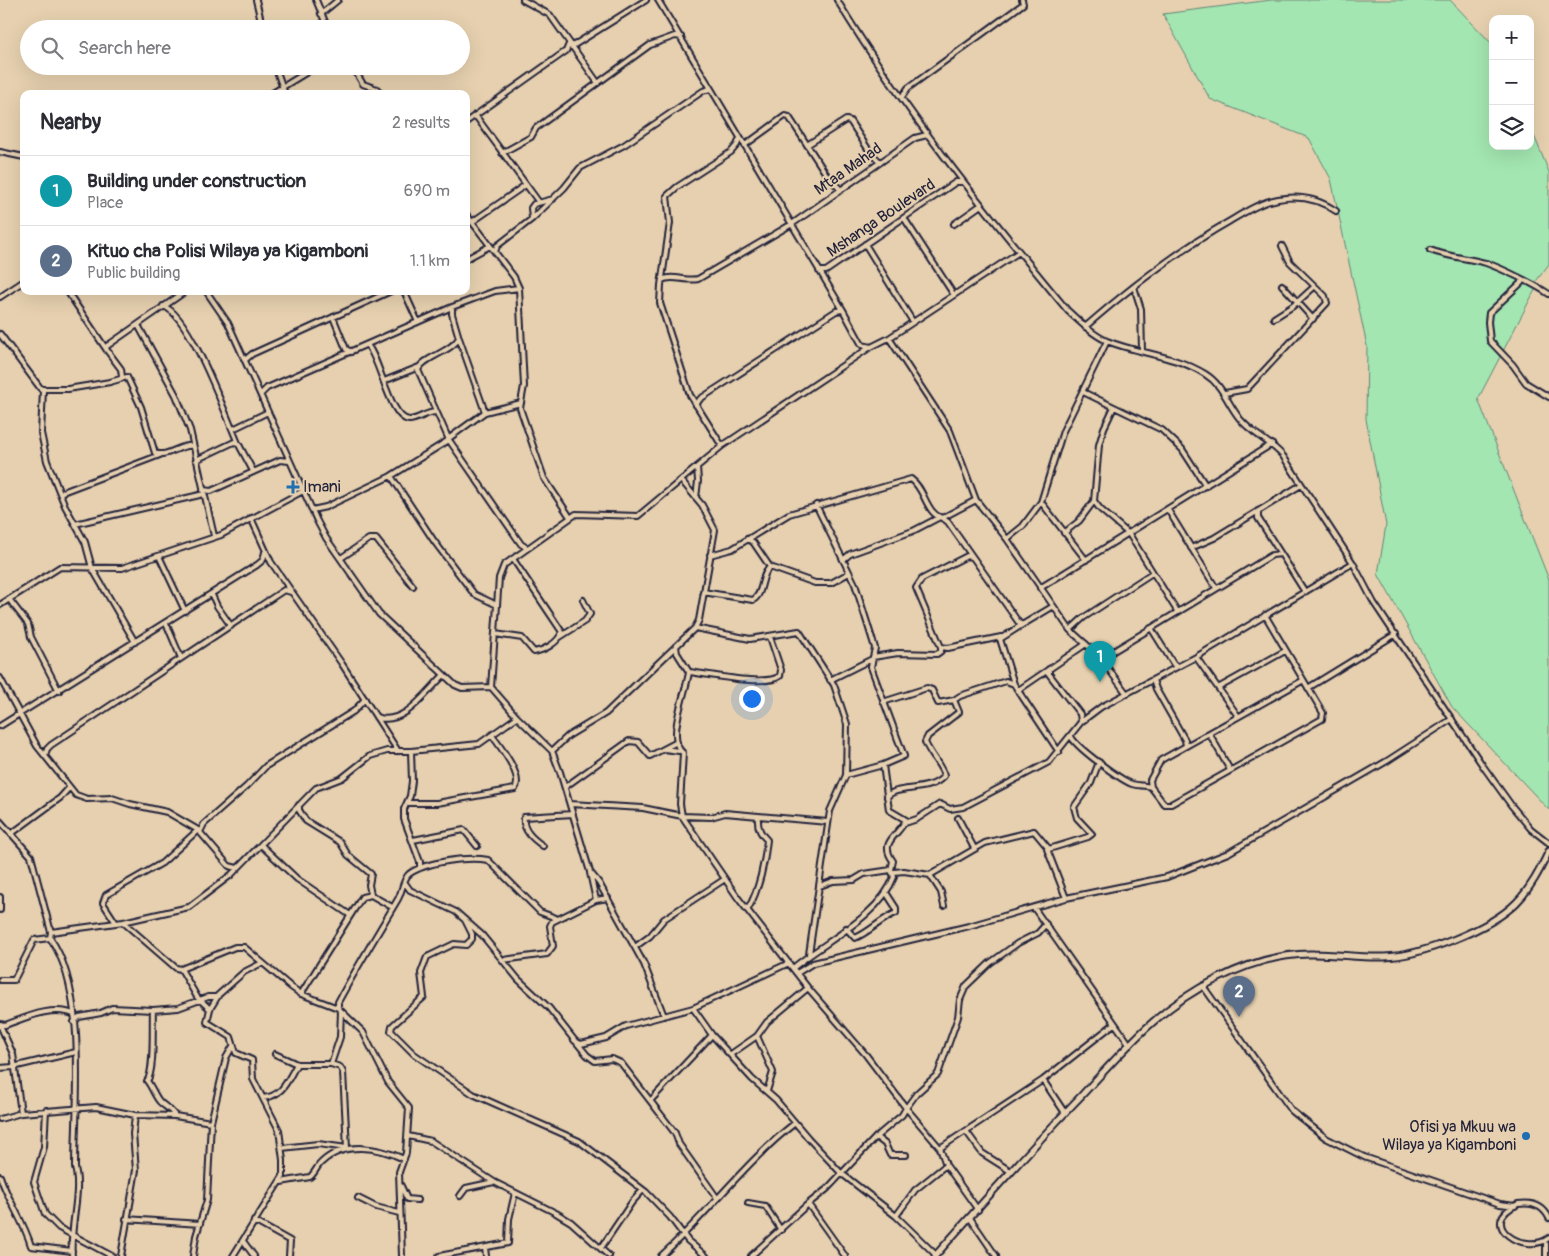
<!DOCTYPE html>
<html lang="en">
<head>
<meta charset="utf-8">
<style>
  :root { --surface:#fff; --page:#f2f2f3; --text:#2b2b33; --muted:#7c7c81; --line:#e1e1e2; --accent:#1f6fb2 }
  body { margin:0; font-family:Pangolin,sans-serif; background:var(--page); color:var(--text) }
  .controls { position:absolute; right:15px; top:15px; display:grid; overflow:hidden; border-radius:10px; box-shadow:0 5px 20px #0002 }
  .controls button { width:45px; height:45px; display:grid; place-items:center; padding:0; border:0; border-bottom:1px solid var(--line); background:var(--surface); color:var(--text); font:25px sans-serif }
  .you { position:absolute; left:751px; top:698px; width:18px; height:18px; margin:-12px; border:4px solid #fff; border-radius:50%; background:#1a73e8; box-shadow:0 0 0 8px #1a73e833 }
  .badge { display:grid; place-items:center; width:32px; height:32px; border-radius:50%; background:var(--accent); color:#fff; font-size:16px; font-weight:700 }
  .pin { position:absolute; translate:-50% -41px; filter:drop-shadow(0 1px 2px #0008) }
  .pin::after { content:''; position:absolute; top:26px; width:18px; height:15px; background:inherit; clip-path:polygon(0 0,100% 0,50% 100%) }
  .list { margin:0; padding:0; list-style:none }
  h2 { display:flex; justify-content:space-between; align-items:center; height:65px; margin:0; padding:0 20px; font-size:21px }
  h2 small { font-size:16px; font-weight:400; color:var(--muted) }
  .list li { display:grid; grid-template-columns:32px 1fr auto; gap:15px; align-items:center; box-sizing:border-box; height:70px; padding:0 20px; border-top:1px solid var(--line) }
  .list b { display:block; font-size:19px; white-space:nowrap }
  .list p { margin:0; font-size:16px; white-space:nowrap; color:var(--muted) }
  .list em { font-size:16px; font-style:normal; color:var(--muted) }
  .icon { flex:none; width:28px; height:28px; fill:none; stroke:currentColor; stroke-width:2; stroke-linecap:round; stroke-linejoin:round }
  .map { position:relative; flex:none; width:1549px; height:1256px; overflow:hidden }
  .search { position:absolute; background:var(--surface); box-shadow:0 5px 20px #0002; left:20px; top:20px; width:450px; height:55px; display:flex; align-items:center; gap:12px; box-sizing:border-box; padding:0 18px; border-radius:28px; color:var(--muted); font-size:19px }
  .panel { position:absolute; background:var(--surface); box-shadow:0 5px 20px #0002; left:20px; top:90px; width:450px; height:205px; border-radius:10px }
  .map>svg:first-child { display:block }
  .green { fill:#a3e6b1; stroke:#628476 }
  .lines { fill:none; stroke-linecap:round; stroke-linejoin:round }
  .minor-casing { stroke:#22223b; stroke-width:8 }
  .secondary-casing { stroke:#22223b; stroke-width:9 }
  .minor { stroke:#e6d0af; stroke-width:4 }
  .secondary { stroke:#e6d0af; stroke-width:5 }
  .poi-dot { fill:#1f6fb2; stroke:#e6d0af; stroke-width:2 }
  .labels { text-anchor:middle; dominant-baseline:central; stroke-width:4; stroke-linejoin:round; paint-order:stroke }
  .street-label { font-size:16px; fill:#22223b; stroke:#e6d0af }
  .poi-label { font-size:16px; fill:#22223b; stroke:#e6d0af; text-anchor:start }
</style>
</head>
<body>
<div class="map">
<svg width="1549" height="1256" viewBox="0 0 1549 1256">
  <rect width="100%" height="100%" fill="#e6d0af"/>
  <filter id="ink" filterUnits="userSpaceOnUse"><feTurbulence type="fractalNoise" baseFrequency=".02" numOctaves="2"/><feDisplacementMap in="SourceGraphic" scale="10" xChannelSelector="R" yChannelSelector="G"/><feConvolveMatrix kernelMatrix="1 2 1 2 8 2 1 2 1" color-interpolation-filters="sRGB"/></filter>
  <g filter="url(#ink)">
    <path class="green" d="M1271,0H1450L1493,45V146H1530V126L1549,172V264L1534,284L1536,288L1478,399L1549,580V810L1452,707L1378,574L1386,525L1366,419L1367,346L1331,179L1309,138L1210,99L1163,14Z"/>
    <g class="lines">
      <g class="minor-casing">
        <path id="minor" d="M256,0L263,29
          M316,0L328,29
          M523,0L550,15L598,83
          M658,0L843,310L862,345L871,347L889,338L1019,252
          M837,0C904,111 985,211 1068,311C1080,322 1092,334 1107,341C1139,354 1175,355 1205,374C1223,385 1227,403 1240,419C1252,434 1270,441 1283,456L1353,563L1374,603L1483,766L1511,805L1531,829L1549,843
          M321,14L338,0
          M571,47L646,0
          M275,66L285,94
          M352,66L363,84L377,89L381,94
          M271,94L317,66
          M902,97L908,88L1023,4L1022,0
          M475,115L538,201
          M466,122L566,51L569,44
          M745,145L785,116L789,117L828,177L840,189
          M807,145L846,120L850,121L870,152L880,162
          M0,152L24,157
          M502,153L531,137L536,128L650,45L675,36L681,37
          M466,214L514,277L519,288L524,386L520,408L544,478L570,517
          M904,218L954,295
          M532,219L531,208L534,204L553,199
          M472,222L524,186
          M954,224L981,205
          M865,244L913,322
          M1430,250C1448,257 1467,258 1486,263C1503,269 1534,284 1549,294
          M495,252L497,246L532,219L564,188L580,168L624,145L703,91L710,89
          M466,259L490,246
          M819,271H826L956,182H962
          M662,280C672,274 686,282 698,279L792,224L915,138L927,135
          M1523,281L1489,313L1488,322L1490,341L1513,365L1526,383L1549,397
          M1282,285L1313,319
          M1134,287L1141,309L1142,351
          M519,288L495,291L452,307V314L459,338C450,353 423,357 418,370L449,440L521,544L527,548
          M67,291L106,349
          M206,291L228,323L317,521L326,538L379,614L455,685L462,688L491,687L517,717L552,751L560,772L590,872L599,883L644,964L664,1016
          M404,291L418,322
          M0,297L24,281
          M163,306C190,314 226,416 238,443
          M333,317L346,349L351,352
          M1274,318L1293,306L1314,287
          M138,325L176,395L190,430L214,536
          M1085,327C1131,287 1177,251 1230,221C1245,212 1261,202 1278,199C1299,195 1319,199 1336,211
          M0,334L41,389H68L110,382L127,377L141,407L155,453C167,458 180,444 193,446
          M889,338L950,431L976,500L1007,539L1070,630L1097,654L1107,655L1272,555L1281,554L1305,592
          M367,345C380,358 390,421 410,420C419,419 427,412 436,412
          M245,360L252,354L391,291
          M122,377L121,369L106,349L107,346L186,291
          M384,381L419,367
          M43,390L41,433L47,461L65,506L85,542L92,568L135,642
          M1083,392L1162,430L1182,449L1206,486
          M1225,393L1247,389L1327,303L1325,296L1290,262L1282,246
          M261,394L267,388L452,307
          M696,405L700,399L836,311L843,310
          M485,412L521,403
          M233,429L268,412
          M448,439L485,412L459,338
          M722,446L690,395L660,303L661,285L670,223L667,196L677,187L731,152L737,145L740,138
          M196,460L234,442L238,443L253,471
          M391,476L434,541L474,594L497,605
          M203,490L211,491L280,460L289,461
          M60,493L160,455
          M696,498L698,481L697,467
          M1094,501L1100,509L1129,534L1177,611
          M1041,502L1086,560
          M312,510L326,507L391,476L449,440
          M1168,510L1216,588
          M1258,511V518L1281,554
          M251,518L271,562L342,664L398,751
          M942,518L976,500
          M75,524L204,494
          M1064,533L1079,521L1094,501L1099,445L1104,428L1114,407
          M747,539L753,542L770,567L815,583H831L849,573
          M1007,539L1023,526L1041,502L1063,431L1107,341
          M1191,548L1214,538L1301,485
          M710,555L732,549L789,514L911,479C922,487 924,501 932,511C937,518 943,517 948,522L1019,623L1022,625L1052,607
          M159,556L185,611
          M972,557L967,556L922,579L916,588L941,647L948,648L1001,637
          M341,558L369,539H376L413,586
          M843,560L850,554L913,531L938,518
          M1040,588L1272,444
          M703,592L753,600C764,594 760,575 770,567
          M212,595L217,606L231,626
          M9,599L28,624L31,637L59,691
          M0,605L60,567L122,568L221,535L303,491
          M1265,615L1323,713L1322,719L1171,804H1164L1151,787L1150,780L1161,760L1302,681
          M166,623L181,658
          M695,628L750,639L799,631L834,685L847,724L846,775L830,811L809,954
          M1151,628L1174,665L1178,666
          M1070,630L1083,618L1152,573
          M495,634L522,638L534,652C545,650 558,643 562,632L513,559
          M560,637L585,621L590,614L583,600
          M676,646L677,653L689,672C687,690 665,740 683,753L680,804L682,816L738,898L808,988L866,1055L906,1108L902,1115L876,1137
          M1099,656L1127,694
          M873,657L898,653L937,654L941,651V647
          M1196,657L1238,716
          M1049,669V674L1080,714L1081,722
          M689,672C709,674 766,687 780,676L781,670L770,637
          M0,678L37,746L76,795L87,799L112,798L130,804L167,812L198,830L229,866L237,868
          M830,680L872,659
          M1153,680L1156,689L1185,740L1186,746
          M1014,684L1000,639L1022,625
          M491,687L499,578L504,565L576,514L638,516L722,446L869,348
          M1218,688L1285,651
          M1308,688L1396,634
          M1017,689L1059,752
          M883,702L927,688L932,690L938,703L954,700
          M376,717C404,727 426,692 444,675
          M0,726L257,565L263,560L265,552
          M1209,733L1230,770
          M1071,736C1074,746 1121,780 1132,784C1138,786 1144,785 1151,787
          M664,749L679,751
          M411,751L412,781L410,796L404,809V819L420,862V868
          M552,751L568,736L606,713L695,628L699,620L715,530L702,505L681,480
          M45,756L47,749L51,745L284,590L291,592
          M846,775L883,765
          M565,787L629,741L638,742L650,756L677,742
          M887,797C896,784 929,794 944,776C943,768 929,753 925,742L928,736L959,712L954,700L960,696L1006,681L1014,684L1017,689H1020L1086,644
          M407,803H437L515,789C524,776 500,747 492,735
          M570,804L643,808L682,816L711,817L725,813L828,822
          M299,805V810L306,821L340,842L348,855L371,874L369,885L371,895
          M958,818L974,848
          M0,821L31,856L51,932L123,922L189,907L231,875L316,788L342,778L370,756L387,751H411L479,744L517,717
          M905,823L917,819L940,804L950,809L963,807L1049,762L1081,722L1101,707L1196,657L1353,563
          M200,832L204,824L247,786L266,766L354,711L365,699
          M11,834L60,798L69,788
          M413,840L464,830L477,846
          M261,845L297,879L350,915
          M543,846C533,839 522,830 524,817L573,814
          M1047,849L1066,898
          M894,872L904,871L930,875L985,843L1034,831L1049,849L1088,837L1092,834L1077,818L1074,807L1091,783L1099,762
          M590,873L596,900
          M930,875L941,892L944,906
          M405,883L410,890L456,912L482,935L518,979L549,1008L575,1041L581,1044L606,1038L626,1026L693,1008L789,963
          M820,886L833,881L854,880L864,874L891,870
          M0,897V910
          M1034,908L1130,1045
          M748,909C759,890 765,862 767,840C760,834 757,826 758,816
          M465,920L472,934V939L466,945L454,944L427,957L421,973L424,997L392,1026L391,1031L414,1054L473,1094L579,1141L646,1192L670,1217L688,1241L706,1256
          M123,922L176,968L181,969L235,947H244L291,987L301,994L338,1008
          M116,923L103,903L106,895L162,863L198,830
          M846,928L855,938C870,932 881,919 896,913V908L887,894
          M51,932L50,938C88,991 75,1104 75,1168C82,1192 69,1229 72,1256
          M635,947L650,936L664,919L725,879
          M503,960L547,954L553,946L550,926L552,922L596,900L608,898
          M793,968C825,941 879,917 894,877L891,870L893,861C879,842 897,837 906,820L889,810L883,765L904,756L871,667L875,648L855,584L816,505
          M181,969L197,997L210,1009L207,1022L231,1037L236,1053L252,1060L253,1079L279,1130L283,1160V1176L233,1256
          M797,973L813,963L969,926L1066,898L1167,877L1228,853L1387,761L1452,719
          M0,980H14L34,940L50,938
          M1203,986L1292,1111L1326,1138L1364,1157L1500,1204L1515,1206
          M301,994L362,897L371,895L392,907
          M693,1008L712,1035L752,1079L776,1100L809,1139L841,1173L896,1216L936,1255
          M210,1009L218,996
          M153,1010C152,1025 155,1071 147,1081C152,1087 155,1097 160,1102C165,1107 171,1109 175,1116
          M74,1022L79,1017L101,1013L112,1008L153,1010L178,1008L208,997H216L244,972L262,963
          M0,1024L5,1025C25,1018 52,1005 73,1014
          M0,1025L13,1054L21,1113
          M757,1036L773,1072L767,1091
          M577,1043L587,1055L595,1061L612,1059L621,1063L675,1133L679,1144L717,1198
          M275,1054L297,1064
          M731,1054L757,1036L767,1022L808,988
          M0,1068L13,1067L76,1052
          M1043,1080L1065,1113
          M263,1098C283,1096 287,1081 297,1064H331L340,1037L341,1011
          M651,1100L712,1035
          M46,1110L44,1147L34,1182L45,1214L59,1228L112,1256
          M0,1119L21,1113L96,1107L135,1115L175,1116L211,1122
          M966,1131L982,1153L1012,1172
          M408,1136L431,1141L494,1182L556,1213L571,1222L609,1256
          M282,1148L318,1144L347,1148L343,1072L340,1067L331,1064
          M940,1148L1043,1080L1114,1024
          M0,1176C8,1201 24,1221 31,1246L72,1251
          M281,1182L310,1177C315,1173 317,1166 322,1162C345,1141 378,1147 404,1159
          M401,1186L407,1199L417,1200
          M460,1196L466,1188L494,1182
          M358,1198L376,1207L399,1213
          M748,1203L765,1206L781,1230
          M808,1204L845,1256
          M978,1210L946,1165L940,1148L906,1108L917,1093L938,1074L958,1017L960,1000L966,986L990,963L1018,943L1038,933L1046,924
          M896,1216L915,1190L946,1165
          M970,1218L996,1256
          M1549,1218C1543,1205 1531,1202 1518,1204C1475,1224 1524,1256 1549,1238
          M126,1219L200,1224
          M254,1221L290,1241L289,1256
          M243,1241L254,1256
          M1546,1244V1256
          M485,1248L486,1256
          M601,1248L632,1202L643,1190
          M121,1256L136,1170L133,1134L135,1115
          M193,1256L196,1236L207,1200L211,1122L226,1058L233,1046
          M402,1256L399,1172L406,1153L409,1108L388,1082L363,1032L338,1008V1002C357,967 378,933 398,899C402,892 403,879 409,874C425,862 469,856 488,860L540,912L556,918
          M439,1256L508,1243L509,1219L515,1193
          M661,1256C708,1214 745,1162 795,1123
          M751,1256L808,1204L827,1189L876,1137L885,1144L890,1155H906"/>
      </g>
      <g class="secondary-casing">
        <path id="secondary" d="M935,1256C983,1202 1032,1147 1082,1095C1125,1049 1159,1007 1217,979C1247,964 1281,953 1314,954C1338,954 1361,958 1384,957C1421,956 1490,929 1516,903C1531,888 1540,870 1549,851"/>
      </g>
      <use href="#minor" class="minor"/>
      <use href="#secondary" class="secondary"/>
    </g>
  </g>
  <g class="poi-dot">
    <path d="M290.5 479.5h5v5h5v5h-5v5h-5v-5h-5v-5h5z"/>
    <circle cx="1526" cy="1136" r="5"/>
  </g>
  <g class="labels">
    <g class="street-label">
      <text transform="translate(848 169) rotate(-35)">Mtaa Mahad</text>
      <text transform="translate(881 218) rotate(-34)">Mshanga Boulevard</text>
    </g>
    <g class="poi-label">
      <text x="303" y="487">Imani</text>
      <text x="1516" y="1127" text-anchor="end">Ofisi ya Mkuu wa<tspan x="1516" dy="18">Wilaya ya Kigamboni</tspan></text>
    </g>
  </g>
</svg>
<div class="controls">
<button>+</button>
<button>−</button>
<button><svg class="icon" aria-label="layers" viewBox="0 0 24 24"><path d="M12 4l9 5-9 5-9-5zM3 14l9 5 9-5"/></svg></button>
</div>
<div class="you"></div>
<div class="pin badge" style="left:1100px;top:682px;background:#0f9aa8">1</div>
<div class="pin badge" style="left:1239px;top:1017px;background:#5c6f8a">2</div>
<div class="search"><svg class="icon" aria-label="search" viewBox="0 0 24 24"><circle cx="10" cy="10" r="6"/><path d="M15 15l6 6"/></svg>Search here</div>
<section class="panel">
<h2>Nearby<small>2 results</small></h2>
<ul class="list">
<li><span class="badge" style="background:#0f9aa8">1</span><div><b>Building under construction</b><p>Place</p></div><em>690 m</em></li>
<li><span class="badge" style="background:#5c6f8a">2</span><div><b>Kituo cha Polisi Wilaya ya Kigamboni</b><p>Public building</p></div><em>1.1 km</em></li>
</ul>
</section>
</div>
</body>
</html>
